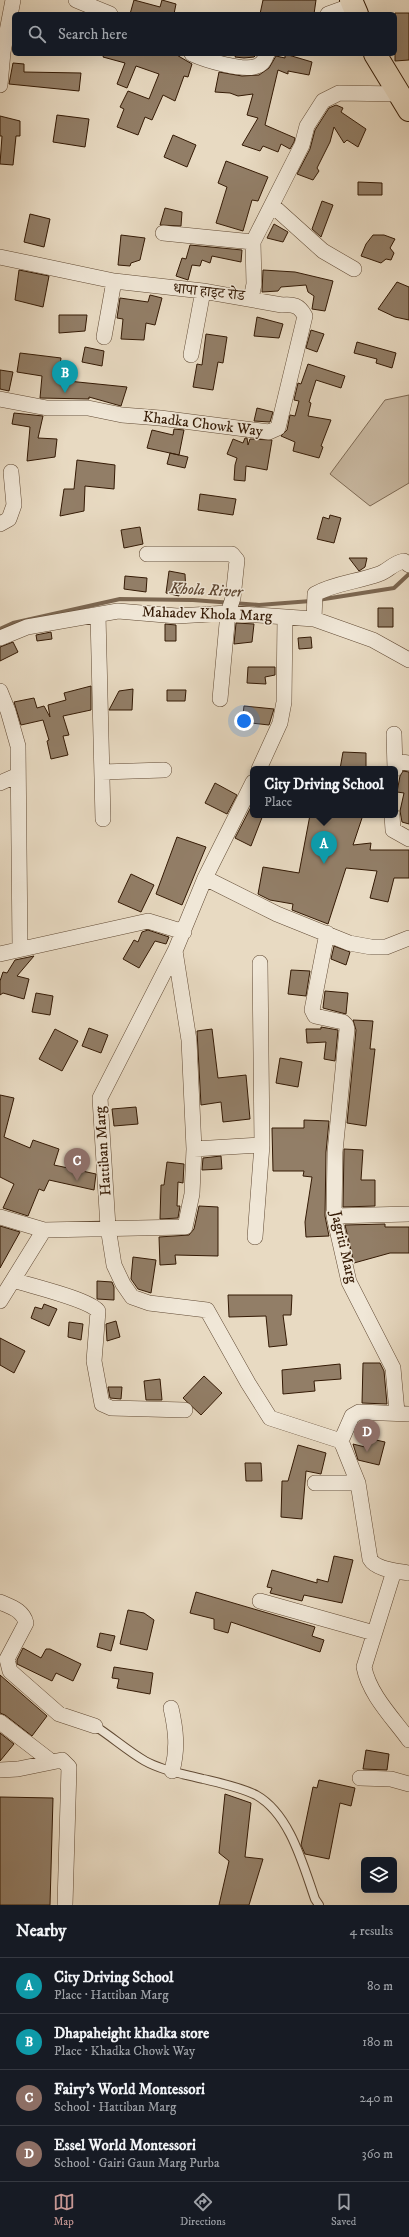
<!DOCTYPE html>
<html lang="en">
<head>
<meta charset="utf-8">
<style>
  :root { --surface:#171b24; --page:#20242c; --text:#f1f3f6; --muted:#9ea1a6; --line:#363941; --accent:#c59692 }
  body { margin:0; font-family:"IM FELL DW Pica","Noto Serif Devanagari",serif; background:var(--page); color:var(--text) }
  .controls { position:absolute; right:12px; bottom:12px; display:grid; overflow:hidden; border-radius:6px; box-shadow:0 4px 16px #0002 }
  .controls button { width:36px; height:36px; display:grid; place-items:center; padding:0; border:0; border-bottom:1px solid var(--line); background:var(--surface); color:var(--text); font:20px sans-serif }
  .you { position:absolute; left:244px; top:721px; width:14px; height:14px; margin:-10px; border:3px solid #fff; border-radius:50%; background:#1a73e8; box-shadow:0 0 0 6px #1a73e833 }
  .badge { display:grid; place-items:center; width:26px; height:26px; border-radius:50%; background:var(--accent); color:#fff; font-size:13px; font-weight:700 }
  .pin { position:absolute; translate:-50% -33px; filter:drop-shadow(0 1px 2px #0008) }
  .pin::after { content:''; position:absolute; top:21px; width:14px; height:12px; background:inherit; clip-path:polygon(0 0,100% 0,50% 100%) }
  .popup { position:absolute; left:250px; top:766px; width:148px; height:52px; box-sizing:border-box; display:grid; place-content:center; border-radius:6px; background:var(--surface); filter:drop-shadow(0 1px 3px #0005); font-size:13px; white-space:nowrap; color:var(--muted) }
  .popup b { font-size:15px; color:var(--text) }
  .popup::after { content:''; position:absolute; left:50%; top:100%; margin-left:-8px; border:8px solid transparent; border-top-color:var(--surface) }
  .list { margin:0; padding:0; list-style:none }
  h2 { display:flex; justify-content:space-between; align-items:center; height:52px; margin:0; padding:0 16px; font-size:17px }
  h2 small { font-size:13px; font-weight:400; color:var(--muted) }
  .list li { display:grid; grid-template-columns:26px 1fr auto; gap:12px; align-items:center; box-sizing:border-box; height:56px; padding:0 16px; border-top:1px solid var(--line) }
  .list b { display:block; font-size:15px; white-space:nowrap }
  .list p { margin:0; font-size:13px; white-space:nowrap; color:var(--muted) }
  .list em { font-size:13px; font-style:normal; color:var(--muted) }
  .icon { flex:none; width:22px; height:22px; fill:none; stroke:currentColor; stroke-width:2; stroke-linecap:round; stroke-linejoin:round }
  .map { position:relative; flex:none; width:409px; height:1905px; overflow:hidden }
  .search { position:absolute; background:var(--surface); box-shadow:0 4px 16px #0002; left:12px; right:12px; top:12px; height:44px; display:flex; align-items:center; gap:10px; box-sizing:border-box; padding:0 14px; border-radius:6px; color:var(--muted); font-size:15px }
  .sheet { height:276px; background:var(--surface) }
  nav { display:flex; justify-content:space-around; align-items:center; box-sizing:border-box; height:56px; border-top:1px solid var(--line); background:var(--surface); font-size:11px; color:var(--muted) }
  nav a { display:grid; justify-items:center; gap:2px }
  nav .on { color:var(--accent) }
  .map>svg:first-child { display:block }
  .green { fill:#c9b9a2; stroke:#7e6a54 }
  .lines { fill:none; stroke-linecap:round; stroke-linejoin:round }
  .stream { stroke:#7b6650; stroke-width:4 }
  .building { fill:#927e67; stroke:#341a05 }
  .service-casing { stroke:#614a34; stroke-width:10 }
  .minor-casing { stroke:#614a34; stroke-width:16 }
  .primary-casing { stroke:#341a05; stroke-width:24 }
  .service { stroke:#f0e7d7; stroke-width:8 }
  .minor { stroke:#f0e7d7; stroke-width:15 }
  .primary { stroke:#e8dac2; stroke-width:22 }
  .labels { text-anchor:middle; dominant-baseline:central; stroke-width:3; stroke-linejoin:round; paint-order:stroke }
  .street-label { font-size:15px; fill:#341a05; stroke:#f0e7d7 }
  .water-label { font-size:16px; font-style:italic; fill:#5e4631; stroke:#f0e7d7 }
</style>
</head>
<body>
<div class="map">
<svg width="409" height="1905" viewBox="0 0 409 1905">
  <rect width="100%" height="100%" fill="#e8dac2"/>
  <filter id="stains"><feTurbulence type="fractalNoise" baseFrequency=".005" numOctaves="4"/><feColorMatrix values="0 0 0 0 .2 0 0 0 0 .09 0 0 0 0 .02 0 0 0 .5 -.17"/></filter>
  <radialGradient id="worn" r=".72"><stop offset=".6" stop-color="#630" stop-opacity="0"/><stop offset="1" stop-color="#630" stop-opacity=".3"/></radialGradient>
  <path class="green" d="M409,395V483L370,506L330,474L385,400Z"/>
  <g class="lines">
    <path class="stream" d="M318,600L394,588L409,574
      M0,629L13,623L120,599L193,600L259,605L311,601"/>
  </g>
  <path class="building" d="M134,0L160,7L162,0L176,4L174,14H130Z
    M263,0H316L314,14H260Z
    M409,13V60L395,61V13Z
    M104,54H175L192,64L188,77L184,76L175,101L163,95L152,120L145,117L138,135L117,127L124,109L120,107L128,91L149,99L159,74L136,66L127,88L117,84L125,63L103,57Z
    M236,54H257L254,57L244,58L235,57Z
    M285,54L312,62L309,75L288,71V74L278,70L265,125L295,138L294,142L290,149L281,144L278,152L263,146L260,151L242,145L258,118L247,115L253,94L238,96L230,93L215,92L219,72L242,76L259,75L269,68L276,56L285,58Z
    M13,63L24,64V72L81,73L79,91L9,84Z
    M336,105L343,108L341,112L366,129L358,147L347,140L344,143L334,127L330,142L317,168L319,171L313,180L297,174L310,149L315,130L329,108Z
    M57,115L89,119L85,147L53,142Z
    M0,116L20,121V136H16L13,165L0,164L2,136H0Z
    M173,135L196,145L187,167L164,157Z
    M226,161L268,177L258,201L252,200L243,231L216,223L227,187L218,183Z
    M358,182L382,183V195H358Z
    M322,201L333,205L321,237L312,229Z
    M165,208L182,212L181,226L160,225Z
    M30,214L50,219L44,247L24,242Z
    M274,224L288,232L283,242L267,238Z
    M121,235L145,238L140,260L131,263L130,266L118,265Z
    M373,235H384L395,239L390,248L394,253L391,260L386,259L381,263L361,256L366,244Z
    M190,245L242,250L241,262L212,256L210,263L202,260L200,266L192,265L188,280L176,276L182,258L186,259Z
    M19,270L49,276L43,307L15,300Z
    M263,270L295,272L333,281L325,311L312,309L314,296L308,292L306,285L281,287L278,291L262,292Z
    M397,282L409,287V320L395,317L378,309Z
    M150,295L162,298L155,325L146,323L144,340L121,339L123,319L117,318L120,298L148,302Z
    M59,315H87L85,331L59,333Z
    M257,317L283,324L279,338L254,336Z
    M311,330L324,334L317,352L306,348Z
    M206,334L227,337L223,363L218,362L213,390L193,387L197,364L202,365Z
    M357,342L396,353L392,368L376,363L377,359L354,353Z
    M85,347L104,351L102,366L82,362Z
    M20,353L61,358L58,380L127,387L121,406L89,397V399L40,398L42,376L17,372Z
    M308,364L345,376L341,388L316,380L309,402L311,403L308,416L331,420L321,446L323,447L319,458L293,451L295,442L281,436L287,430L290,415L295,416L299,401L294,400L298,383L301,384Z
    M0,370L13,372L9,391L0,389Z
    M257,408L273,412L270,422L254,421Z
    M14,413L43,416L38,438L57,439L55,457L27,461L30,427L12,424Z
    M174,429L184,430L179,455L147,448L152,430L173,435Z
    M245,438H247L248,445L250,439L272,440L267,470L246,466L245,481L234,480L235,465L237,458L227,454L233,439L243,443Z
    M170,453L188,457L185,468L167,464Z
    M77,460L115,465L114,489L85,486L84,511L60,516L64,489H74Z
    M200,494L236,499L233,515L198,510Z
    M330,515L341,518L334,543L317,539L323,517L329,519Z
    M140,527L143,544L124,548L121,530Z
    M349,558H367L365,567L359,571Z
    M169,571L185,574L186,593L179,592V596L166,593Z
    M125,576L147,578L146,592L124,589Z
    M378,608H393V627H378Z
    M236,623L254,624L252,642L234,644Z
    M165,624L176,625V641H165Z
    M51,632L52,639L37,641L36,635Z
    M311,637L312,648L299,649L298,638Z
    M13,642L18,652L0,661V647Z
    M248,667H275V675L265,677L266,684L247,683Z
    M91,686V710L63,716L69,735L63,736L68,755L51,759L47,741L49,740L43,720L21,725L14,702L34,698L37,708L44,706L50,717L48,705L66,700L64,693Z
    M133,689L132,710H109L119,691Z
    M167,690H186L185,701H167Z
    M244,706L274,709L269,725L242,722Z
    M343,752L366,753V769H340Z
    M403,771L409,772V824L402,822L400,811L404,793L397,792L400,776Z
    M215,783L237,795L227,814L205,803Z
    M253,803V815H263L251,846L235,838Z
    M310,815H363L353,845L371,843L370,850H409V878H394L388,902L370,898L377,871L346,868L328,924L292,910L293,904L270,900L258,894L263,867L299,873Z
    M177,837L206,847L182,905L156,894Z
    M131,874L154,885L141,912L118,902Z
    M148,930L169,937L166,944L155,941L139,968L123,959L134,940L138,942L142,932Z
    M334,946L350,952L346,965L331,959Z
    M34,956L17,976L29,979L24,999L3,993L0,995V981L3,972L7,973L15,960Z
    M291,970L310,971L306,996L288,994Z
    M325,991L348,993L346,1014L323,1008Z
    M36,993L53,996L50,1015L32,1012Z
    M353,1020L373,1021L370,1049H375L366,1126L347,1123L356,1030Z
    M321,1027L338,1030L335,1061L324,1059L326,1042L307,1043L306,1029H321Z
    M89,1028L108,1035L101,1053L82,1046Z
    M55,1029L78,1041L62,1071L39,1059Z
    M212,1029L218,1078L246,1075L250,1119L223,1122L221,1102L201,1105L197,1031Z
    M280,1058L302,1062L298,1087L276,1083Z
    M0,1095L14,1098L4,1137L30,1148L33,1140L59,1149L54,1165L96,1174L94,1190L49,1180L44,1191L39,1189L28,1216L3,1208L14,1184L0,1177Z
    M136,1107L138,1124L114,1126L112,1109Z
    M304,1120L329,1121L326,1152L325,1216L329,1236L306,1237L305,1222L312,1177L303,1176L304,1171H273L272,1128H304Z
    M344,1149L363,1150L361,1180H375V1206L343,1207Z
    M221,1156L222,1169L202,1170L203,1158Z
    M167,1162L184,1164L183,1183L178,1182L177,1206H180L178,1218L160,1219L161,1185H164Z
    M199,1206L218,1207V1256L175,1255L176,1264L160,1265L159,1237L189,1235L194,1229Z
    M385,1224V1227H409V1253H390L354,1263L345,1225Z
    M0,1226L20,1232L0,1268Z
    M133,1257L156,1260L151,1293L138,1289L131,1279Z
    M97,1281L112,1282L114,1287V1300L97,1299Z
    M228,1295H292L291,1315H283L287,1345L269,1347L266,1316L229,1317Z
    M44,1304L57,1309L49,1326L31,1318L35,1307L42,1309Z
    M116,1321L120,1337L107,1341L106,1324Z
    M69,1322L83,1324L81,1340L68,1337Z
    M0,1338L25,1351L14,1373L0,1365Z
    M363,1363H380L384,1371L387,1404L362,1403Z
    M340,1364L341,1379L314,1381L315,1391L283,1394L282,1370Z
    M204,1376L222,1393L201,1415L183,1398Z
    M160,1379L162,1400H146L144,1381Z
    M108,1387H122L121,1399L110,1398Z
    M367,1438L385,1442L379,1465L358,1460L353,1444L365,1447Z
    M298,1445L326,1453L321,1474L306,1471L302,1519L281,1517L282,1481H288Z
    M245,1463H261L262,1481H246Z
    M334,1556L353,1560L342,1603L304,1595L302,1601L270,1593L272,1588L267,1587L272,1570L317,1583V1579L328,1582Z
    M196,1592L315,1627L312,1636L324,1640L320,1652L231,1622L228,1633L214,1629V1619L190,1613Z
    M128,1610L144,1613L154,1620L147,1650L120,1644Z
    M100,1633L115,1636L111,1651L97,1647Z
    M23,1648L41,1658L46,1649H50L81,1664L73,1681L56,1673L52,1681L17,1664V1660Z
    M114,1667L153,1673L150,1694L117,1688L119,1679L112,1678Z
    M0,1675L47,1716L32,1736L5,1715L0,1713Z
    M0,1733L14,1744L0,1761Z
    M366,1750L389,1754L387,1770L363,1769Z
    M319,1780L355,1788L351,1806L340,1803L329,1859L305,1854L301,1845L313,1787L317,1788Z
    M225,1794L251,1803L245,1857L263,1859L249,1905H219L229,1861L219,1853Z
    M0,1797L53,1798L50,1905H0Z"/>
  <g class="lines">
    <g class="service-casing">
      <path id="service" d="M95,1726C112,1737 128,1751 145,1761C163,1771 184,1774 203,1779C220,1783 240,1787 256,1795C290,1814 303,1865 315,1899L319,1905"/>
    </g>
    <g class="minor-casing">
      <path id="minor" d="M76,0L110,14
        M328,14L353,5
        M192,54C205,60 244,72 257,66C263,64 265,59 267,54
        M0,85L3,52L13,0
        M273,206L323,251L354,269
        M163,233L253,242
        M0,257L114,281L203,291L282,305C293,304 299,305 305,316L278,428L269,432L160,418L122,415L88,408H47L0,399
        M251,299L254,284L253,242L302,145L307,126L323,101L339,93L398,94
        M104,337L114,281
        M191,355L203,291
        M0,524L9,519L14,505L11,472
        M147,554H232L237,560L233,598L228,613L220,699
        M98,615L103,819
        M314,619L315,594C335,583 357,582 379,574C388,571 393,563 404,561L409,565
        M0,638L27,627L118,611L177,616L228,613L314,619L373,640L409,660
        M0,691L8,711L18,746L20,948
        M394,734L395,769
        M395,761L409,763
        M259,769L280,723L284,702L285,617
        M102,772L164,770
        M253,782L205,878L175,951L100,1098L108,1227L114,1265L123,1284L132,1297L149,1303L207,1310L248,1383L270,1418L341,1441L358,1483L370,1559C376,1570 398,1571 409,1573
        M0,783L18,775
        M392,815L393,830L409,839
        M205,878L277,914L349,943L371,947H386L409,938
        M327,933L312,1010L315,1016L343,1022L346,1025L347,1029L335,1152L334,1216L349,1282L393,1368L397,1412
        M0,954L148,921L184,932
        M194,1149L262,1145
        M334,1216L409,1214
        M0,1217L44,1230L185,1227L192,1194L194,1149L189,1040L175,951
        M255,1237L262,1145L260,963
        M13,1280C31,1286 88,1299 98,1311L94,1361L102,1404L111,1408L185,1410
        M0,1301L44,1230
        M341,1441L352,1416L359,1412L409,1414
        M315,1483H358
        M394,1571L364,1667C369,1694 393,1718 409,1740
        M260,1601L374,1633
        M0,1602C11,1607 23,1610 26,1623L7,1659L10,1671L59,1714L95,1726
        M171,1708C176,1730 178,1749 172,1771
        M0,1722L52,1762
        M0,1770L18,1769L62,1760L69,1767L65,1905
        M360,1778L391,1779L409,1784"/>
    </g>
    <g class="primary-casing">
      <path id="primary" d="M351,0L357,14
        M375,54L409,110"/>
    </g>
    <use href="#service" class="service"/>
    <use href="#minor" class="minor"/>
    <use href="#primary" class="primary"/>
  </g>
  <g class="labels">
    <g class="street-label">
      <text transform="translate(209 292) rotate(6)">धापा हाइट रोड</text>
      <text transform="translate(203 424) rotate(7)">Khadka Chowk Way</text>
      <text transform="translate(207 614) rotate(2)">Mahadev Khola Marg</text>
      <text transform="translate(103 1151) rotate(-94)">Hattiban Marg</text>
      <text transform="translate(344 1247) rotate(77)">Jagriti Marg</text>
    </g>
    <g class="water-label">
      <text transform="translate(206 590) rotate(3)">Khola River</text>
    </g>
  </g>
  <rect width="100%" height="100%" filter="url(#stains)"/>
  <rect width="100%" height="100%" fill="url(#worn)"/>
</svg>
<div class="controls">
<button><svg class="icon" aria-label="layers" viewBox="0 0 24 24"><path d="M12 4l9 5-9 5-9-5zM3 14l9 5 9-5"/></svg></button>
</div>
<div class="you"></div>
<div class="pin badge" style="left:324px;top:864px;background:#0f9aa8">A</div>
<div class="popup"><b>City Driving School</b>Place</div>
<div class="pin badge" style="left:65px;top:393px;background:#0f9aa8">B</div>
<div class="pin badge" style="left:77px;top:1181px;background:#8d6e63">C</div>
<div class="pin badge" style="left:367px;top:1452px;background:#8d6e63">D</div>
<div class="search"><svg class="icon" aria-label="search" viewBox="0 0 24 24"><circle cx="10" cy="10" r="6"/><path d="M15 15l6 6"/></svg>Search here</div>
</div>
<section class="sheet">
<h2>Nearby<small>4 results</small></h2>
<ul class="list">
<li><span class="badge" style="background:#0f9aa8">A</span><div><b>City Driving School</b><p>Place · Hattiban Marg</p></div><em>80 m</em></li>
<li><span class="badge" style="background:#0f9aa8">B</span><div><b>Dhapaheight khadka store</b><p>Place · Khadka Chowk Way</p></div><em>180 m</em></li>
<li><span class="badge" style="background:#8d6e63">C</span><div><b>Fairy's World Montessori</b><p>School · Hattiban Marg</p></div><em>240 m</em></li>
<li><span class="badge" style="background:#8d6e63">D</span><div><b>Essel World Montessori</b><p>School · Gairi Gaun Marg Purba</p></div><em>360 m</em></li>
</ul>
</section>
<nav>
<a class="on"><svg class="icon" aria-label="map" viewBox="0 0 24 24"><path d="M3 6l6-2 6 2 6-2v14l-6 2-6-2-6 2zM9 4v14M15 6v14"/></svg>Map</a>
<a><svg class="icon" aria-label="directions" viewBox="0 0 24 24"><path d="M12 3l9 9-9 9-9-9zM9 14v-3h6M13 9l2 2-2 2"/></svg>Directions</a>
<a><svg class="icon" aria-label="saved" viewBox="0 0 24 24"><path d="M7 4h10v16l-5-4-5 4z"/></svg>Saved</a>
</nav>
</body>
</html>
